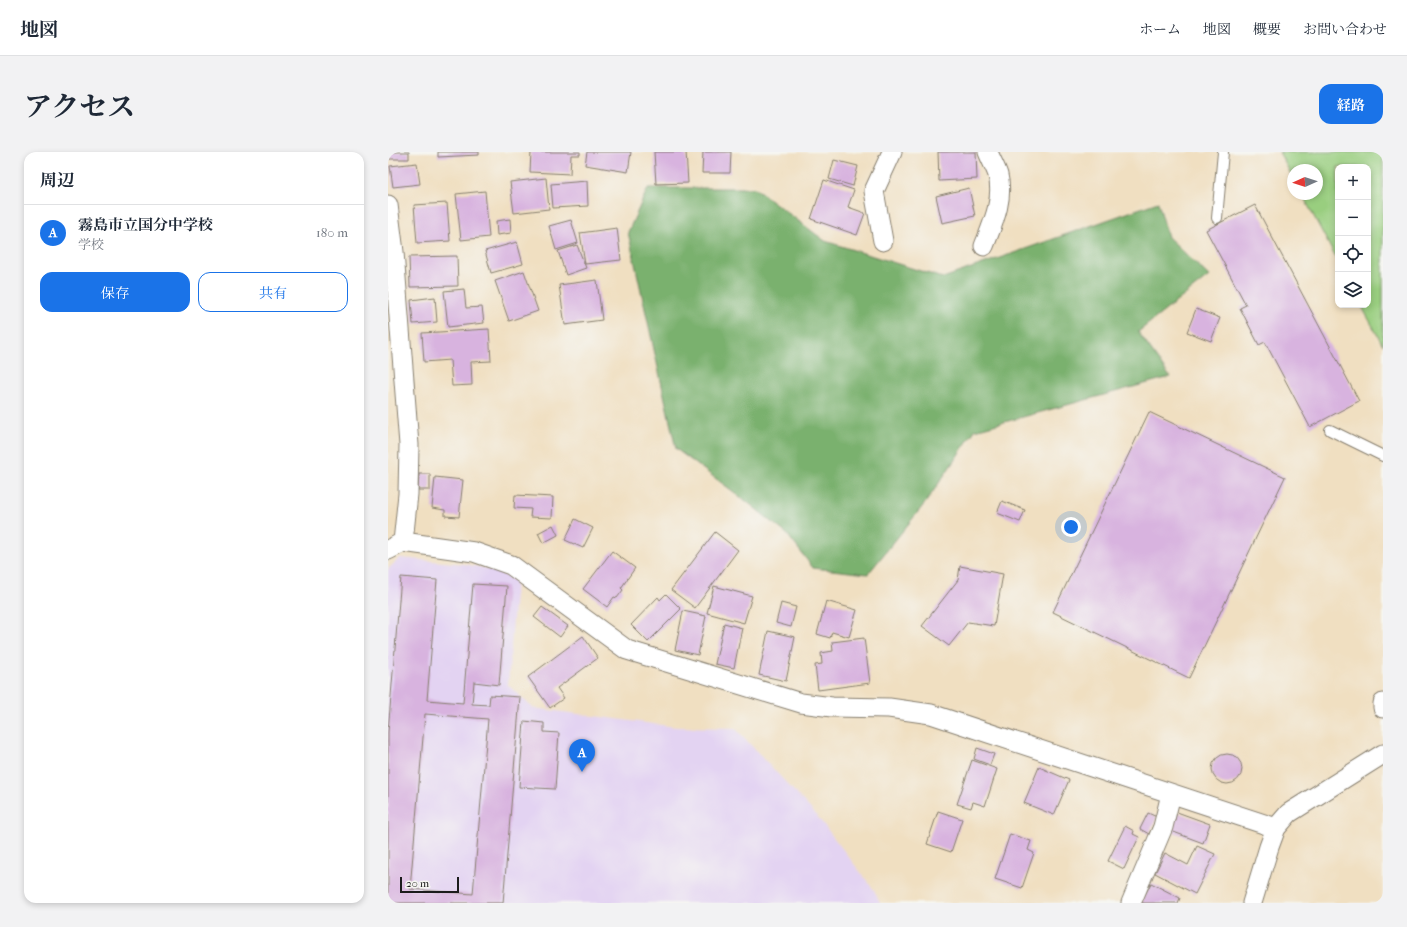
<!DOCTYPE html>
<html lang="ja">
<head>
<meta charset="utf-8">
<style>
  :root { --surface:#fff; --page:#f2f2f3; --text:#1f2937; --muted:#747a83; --line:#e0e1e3; --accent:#1a73e8 }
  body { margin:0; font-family:"IM FELL French Canon","Noto Serif JP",serif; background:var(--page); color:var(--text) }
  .controls { position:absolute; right:12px; top:12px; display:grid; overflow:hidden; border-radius:8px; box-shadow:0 2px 6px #0003 }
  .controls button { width:36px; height:36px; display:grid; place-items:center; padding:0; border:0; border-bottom:1px solid var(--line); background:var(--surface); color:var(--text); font:20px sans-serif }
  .compass { position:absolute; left:899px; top:12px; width:36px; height:36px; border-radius:50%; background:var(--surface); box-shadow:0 2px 6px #0003; rotate:267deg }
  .scale { position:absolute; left:12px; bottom:10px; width:59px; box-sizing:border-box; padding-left:4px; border:2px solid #1c1c1c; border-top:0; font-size:11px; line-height:14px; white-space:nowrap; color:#1c1c1c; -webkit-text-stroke:3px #f6f6f2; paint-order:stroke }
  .you { position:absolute; left:683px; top:375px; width:14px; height:14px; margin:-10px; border:3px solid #fff; border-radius:50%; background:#1a73e8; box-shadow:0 0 0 6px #1a73e833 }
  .badge { display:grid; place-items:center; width:26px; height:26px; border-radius:50%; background:var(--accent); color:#fff; font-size:13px; font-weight:700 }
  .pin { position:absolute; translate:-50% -33px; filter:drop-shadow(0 1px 2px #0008) }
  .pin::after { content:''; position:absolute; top:21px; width:14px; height:12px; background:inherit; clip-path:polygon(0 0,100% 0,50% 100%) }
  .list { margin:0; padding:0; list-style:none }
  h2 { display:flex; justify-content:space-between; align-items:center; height:52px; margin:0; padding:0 16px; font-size:17px }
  h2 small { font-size:13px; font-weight:400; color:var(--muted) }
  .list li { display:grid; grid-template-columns:26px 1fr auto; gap:12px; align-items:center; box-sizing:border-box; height:56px; padding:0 16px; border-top:1px solid var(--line) }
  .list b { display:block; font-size:15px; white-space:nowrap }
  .list p { margin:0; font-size:13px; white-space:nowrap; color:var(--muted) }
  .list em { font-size:13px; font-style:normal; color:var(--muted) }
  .actions { display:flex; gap:8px; padding:12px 16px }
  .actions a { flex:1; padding:9px 0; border:1px solid var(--accent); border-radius:12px; text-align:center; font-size:14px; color:var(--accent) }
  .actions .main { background:var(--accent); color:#fff }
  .icon { flex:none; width:22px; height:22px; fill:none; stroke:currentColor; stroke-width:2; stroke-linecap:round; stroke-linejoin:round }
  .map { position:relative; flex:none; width:995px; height:751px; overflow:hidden; border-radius:12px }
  header { display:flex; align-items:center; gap:24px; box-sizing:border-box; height:56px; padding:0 20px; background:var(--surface); border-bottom:1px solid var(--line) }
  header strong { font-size:19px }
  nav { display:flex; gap:22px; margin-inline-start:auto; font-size:14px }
  .intro { display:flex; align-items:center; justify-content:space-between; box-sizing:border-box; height:96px; padding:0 24px }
  h1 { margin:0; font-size:28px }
  .button { padding:10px 18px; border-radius:12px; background:var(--accent); color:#fff; font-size:14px; font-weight:700 }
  main { display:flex; gap:24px; padding:0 24px }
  aside { flex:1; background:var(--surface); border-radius:12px; box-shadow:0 2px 6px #0003 }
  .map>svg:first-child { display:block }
  .built { fill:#e3d3f2 }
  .green { fill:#99ce7f; stroke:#5a754e }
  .forest { fill:#7ab16e; stroke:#4b6645 }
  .building { fill:#d8b3df; fill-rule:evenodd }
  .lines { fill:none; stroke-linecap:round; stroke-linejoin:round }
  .lane-casing { stroke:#867e6e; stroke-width:12 }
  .street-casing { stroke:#867e6e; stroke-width:21 }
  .lane { stroke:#fff; stroke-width:10 }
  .street { stroke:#fff; stroke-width:19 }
</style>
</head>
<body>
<header>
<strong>地図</strong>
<nav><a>ホーム</a><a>地図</a><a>概要</a><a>お問い合わせ</a></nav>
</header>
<div class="intro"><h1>アクセス</h1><a class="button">経路</a></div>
<main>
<aside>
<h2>周辺<small></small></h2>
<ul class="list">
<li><span class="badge">A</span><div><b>霧島市立国分中学校</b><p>学校</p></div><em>180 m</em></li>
</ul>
<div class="actions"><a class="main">保存</a><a>共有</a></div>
</aside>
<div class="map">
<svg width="995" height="751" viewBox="0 0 995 751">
  <rect width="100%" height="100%" fill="#f6f6f2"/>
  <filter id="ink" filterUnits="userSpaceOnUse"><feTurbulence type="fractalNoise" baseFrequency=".025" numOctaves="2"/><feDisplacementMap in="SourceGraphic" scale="8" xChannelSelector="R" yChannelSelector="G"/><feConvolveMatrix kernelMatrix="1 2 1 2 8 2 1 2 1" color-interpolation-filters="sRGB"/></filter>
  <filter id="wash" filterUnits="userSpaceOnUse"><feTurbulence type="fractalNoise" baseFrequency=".012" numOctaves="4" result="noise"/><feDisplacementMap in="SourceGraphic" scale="16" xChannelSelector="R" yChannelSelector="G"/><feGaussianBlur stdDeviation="0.9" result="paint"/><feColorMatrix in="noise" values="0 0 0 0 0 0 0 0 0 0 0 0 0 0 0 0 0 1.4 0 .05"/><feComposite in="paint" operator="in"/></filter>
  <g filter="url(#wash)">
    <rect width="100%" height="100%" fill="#f0dfc1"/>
    <path class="built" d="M12,406L76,412L107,418L128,429L120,533L145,556L288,575L347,576L429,664L486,738L492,751H0V417Z"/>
    <path class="green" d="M891,0H995V193L973,153H980V15H950V110L914,42H929V18H905V26Z"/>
    <path class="forest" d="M260,36H367L437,89L555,126L770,50L780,85L821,124L750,180L782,225L587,278L538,350L480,422L425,416L399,382L358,349L288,297L240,80Z"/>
    <g id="blocks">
      <path class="building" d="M0,0H21V7H0Z
        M50,0H91V3L50,5Z
        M143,0H192V3H183L182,22L142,20Z
        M199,0H243L240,20L197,13Z
        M266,0H298L300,31L268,32Z
        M315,0H343L342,21H314Z
        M550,0H588L589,27L551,29Z
        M446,8L470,14L465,34L441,27Z
        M29,11L32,32L5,35L2,14Z
        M158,26L161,57L126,61L122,30Z
        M436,28L466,38L460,55L477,61L469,83L423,67Z
        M199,29L200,54L165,56L163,32Z
        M581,36L587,64L554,71L548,44Z
        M97,39L101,85L73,88L68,42Z
        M59,51L62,89L29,91L26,53Z
        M867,53L971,249L922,275L877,190L871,193L852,156L858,153L818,78Z
        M122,67L123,81L109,83L108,69Z
        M183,68L190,91L168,98L161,74Z
        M229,76L233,108L197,112L192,81Z
        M129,90L135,112L103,121L97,99Z
        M189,93L198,116L178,123L170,99Z
        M69,104L70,134L22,135L21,105Z
        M136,119L150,159L121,169L107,129Z
        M209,128L214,168L177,173L171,133Z
        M76,137L78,156L94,155L96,171L60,175L56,139Z
        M47,145L49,170L25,172L23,148Z
        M808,157L832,166L823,189L799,180Z
        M101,177L103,209L83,210L84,233L64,234L62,208L36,210L34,181Z
        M761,260L897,325L801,526L665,460Z
        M31,322H42V338H30Z
        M47,325L75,328L71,365L57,364V358L44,356Z
        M127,343L165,345L164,366L142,365L143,357L126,356Z
        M614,349L637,358L632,370L609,361Z
        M187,367L205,376L195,396L177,388Z
        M165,373L170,383L155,391L150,381Z
        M327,380L350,398L307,456L283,438Z
        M224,399L247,416L233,436L235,438L229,446L226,445L219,455L195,437Z
        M572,414L615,422L606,474L580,470L561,494L534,474L570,428Z
        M13,425L49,428L39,548L75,551L85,432L119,434L111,533L86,530L84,552L101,553L102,543L132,545L115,751H0V580ZM37,562L100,567L85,742L22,737Z
        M326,434L364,444L356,471L319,461Z
        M278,442L293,457L260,490L243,473L270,445L272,448Z
        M438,449L469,458L461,485L444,480L442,486L429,482Z
        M393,451L408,455L403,475L388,471Z
        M154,455L180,474L172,485L146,465Z
        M295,459L318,464L310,503L287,498Z
        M336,471L354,476L346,516L327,512Z
        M380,479L407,485L398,529L371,523Z
        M195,484L210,506L169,536L176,546L162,556L140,525Z
        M476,486L482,531L430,538L427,513L434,512L433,501L445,499L444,490Z
        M136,569L156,571V580L171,581L167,637L131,635Z
        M589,596L606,602L602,613L586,607Z
        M824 617a15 15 0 1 1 30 0a15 15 0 1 1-30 0Z
        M584,608L609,617L597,654L585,650L583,656L569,652Z
        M651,615L681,628L666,663L636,651Z
        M550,659L574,667L563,700L539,692Z
        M789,660L822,672L815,691L783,679Z
        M760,661L769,665L761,682L752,677Z
        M737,674L746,679L745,682L751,685L736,717L720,709Z
        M622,682L643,689L640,698L646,701L634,736L607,727Z
        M809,694L827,702L807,742L767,721L777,701L800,713Z
        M763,731L792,746L790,751H753Z"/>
    </g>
  </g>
  <g filter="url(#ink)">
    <use href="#blocks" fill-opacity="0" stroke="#867e6e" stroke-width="1"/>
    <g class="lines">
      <g class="lane-casing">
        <path id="lane" d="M829,66L835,0
          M942,278L995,304"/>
      </g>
      <g class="street-casing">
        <path id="street" d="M0,53L6,100L21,293L20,342L15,390
          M495,89L486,39L504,0
          M596,94C605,71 616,48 610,23C608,16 603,8 600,0
          M0,398L15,390L86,400L123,413L239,498L413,551L444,555L501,556L543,562L888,676
          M995,551V556
          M743,751L775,675L783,642
          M864,751L881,695L888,676L901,661L995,602"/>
      </g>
      <use href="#lane" class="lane"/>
      <use href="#street" class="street"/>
    </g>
  </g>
</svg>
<div class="controls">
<button>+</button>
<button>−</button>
<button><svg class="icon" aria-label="locate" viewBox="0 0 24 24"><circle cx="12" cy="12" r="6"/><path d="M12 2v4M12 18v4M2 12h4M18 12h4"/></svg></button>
<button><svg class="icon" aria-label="layers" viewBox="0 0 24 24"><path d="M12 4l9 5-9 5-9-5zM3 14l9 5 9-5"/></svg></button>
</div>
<svg class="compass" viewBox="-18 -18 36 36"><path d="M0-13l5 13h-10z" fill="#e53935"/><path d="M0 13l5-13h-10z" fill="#747a83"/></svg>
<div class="scale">20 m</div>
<div class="you"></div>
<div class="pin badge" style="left:194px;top:620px">A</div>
</div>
</main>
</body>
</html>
